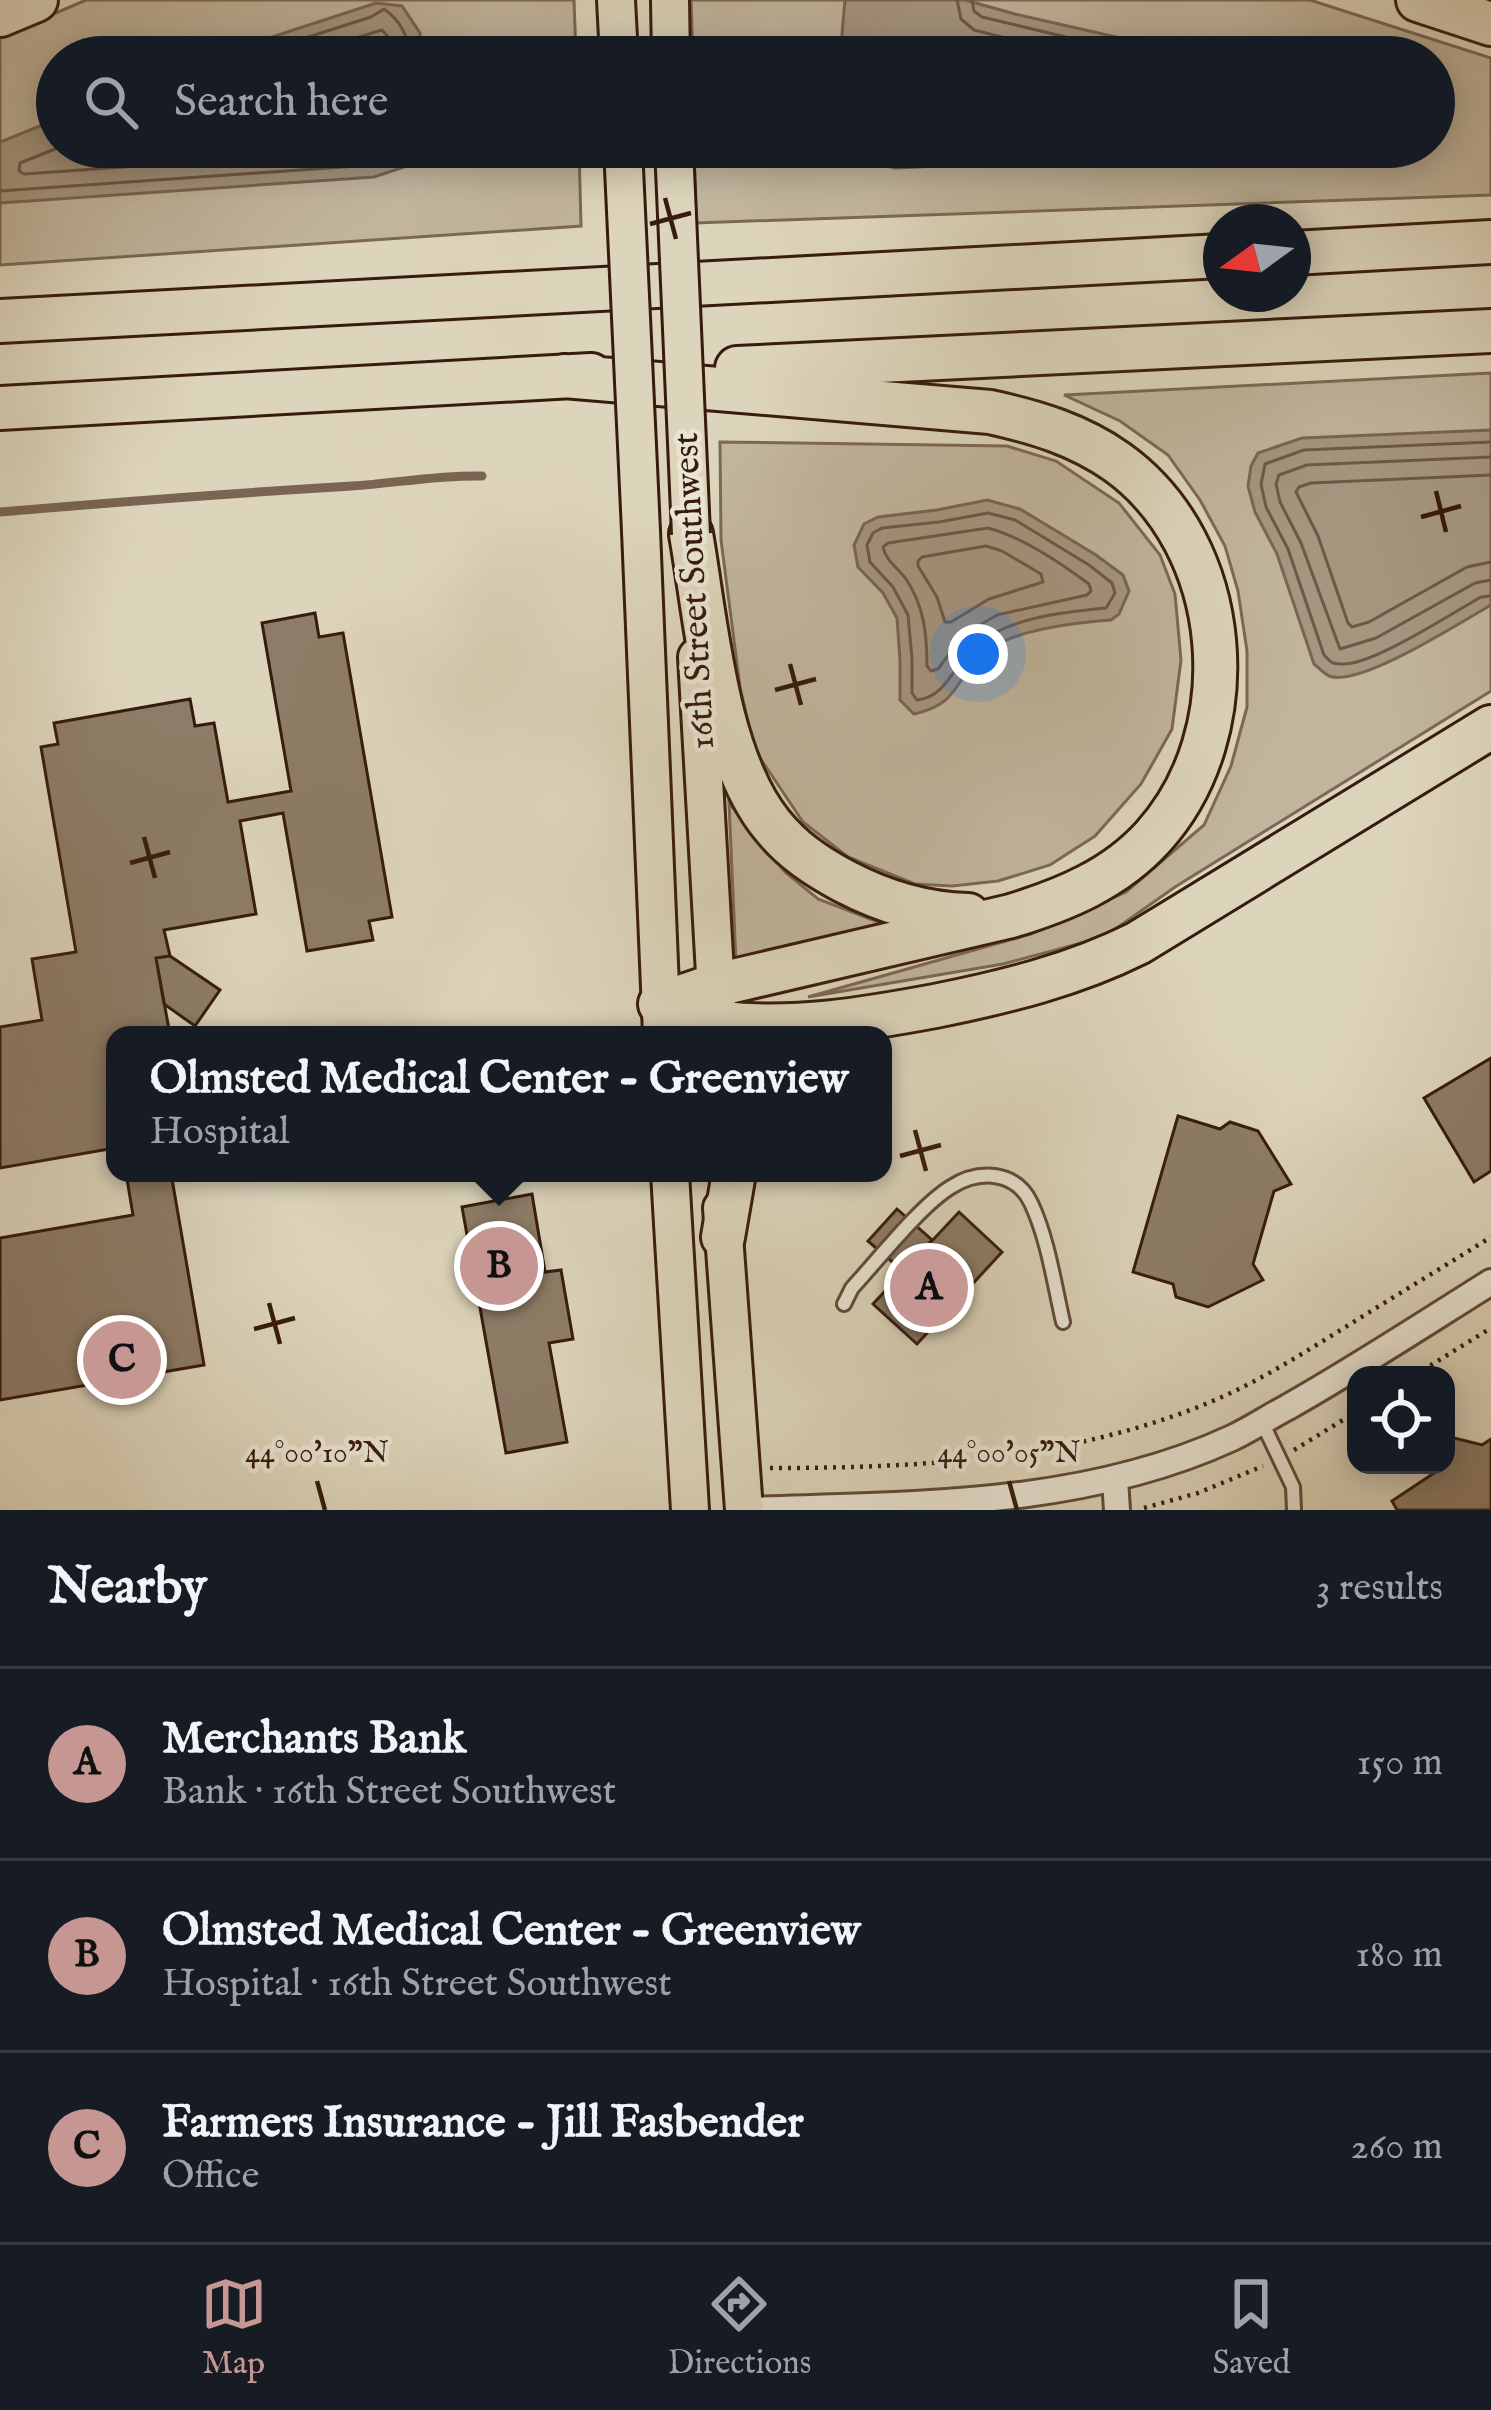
<!DOCTYPE html>
<html lang="en">
<head>
<meta charset="utf-8">
<style>
  :root { --surface:#171b24; --page:#242831; --text:#f1f3f6; --muted:#9ea1a6; --line:#363941; --accent:#c59692 }
  body { margin:0; font-family:"IM FELL English",serif; background:var(--page); color:var(--text) }
  .controls { position:absolute; right:36px; bottom:36px; display:grid; overflow:hidden; border-radius:24px; box-shadow:0 6px 30px #0003 }
  .controls button { width:108px; height:108px; display:grid; place-items:center; padding:0; border:0; border-bottom:3px solid var(--line); background:var(--surface); color:var(--text); font:60px sans-serif }
  .compass { position:absolute; left:1203px; top:204px; width:108px; height:108px; border-radius:50%; background:var(--surface); box-shadow:0 6px 30px #0003; rotate:255deg }
  .you { position:absolute; left:978px; top:654px; width:42px; height:42px; margin:-30px; border:9px solid #fff; border-radius:50%; background:#1a73e8; box-shadow:0 0 0 18px #1a73e833 }
  .badge { display:grid; place-items:center; width:78px; height:78px; border-radius:50%; background:var(--accent); color:#111; font-size:39px; font-weight:700 }
  .pin { position:absolute; translate:-50% -50%; border:6px solid #fff; box-shadow:0 3px 12px #0006 }
  .popup { position:absolute; left:106px; top:1026px; width:786px; height:156px; box-sizing:border-box; display:grid; place-content:center; border-radius:24px; background:var(--surface); filter:drop-shadow(0 3px 9px #0005); font-size:39px; white-space:nowrap; color:var(--muted) }
  .popup b { font-size:45px; color:var(--text) }
  .popup::after { content:''; position:absolute; left:50%; top:100%; margin-left:-24px; border:24px solid transparent; border-top-color:var(--surface) }
  .list { margin:0; padding:0; list-style:none }
  h2 { display:flex; justify-content:space-between; align-items:center; height:156px; margin:0; padding:0 48px; font-size:51px }
  h2 small { font-size:39px; font-weight:400; color:var(--muted) }
  .list li { display:grid; grid-template-columns:78px 1fr auto; gap:36px; align-items:center; box-sizing:border-box; height:192px; padding:0 48px; border-top:3px solid var(--line) }
  .list b { display:block; font-size:45px; white-space:nowrap }
  .list p { margin:0; font-size:39px; white-space:nowrap; color:var(--muted) }
  .list em { font-size:39px; font-style:normal; color:var(--muted) }
  .icon { flex:none; width:66px; height:66px; fill:none; stroke:currentColor; stroke-width:2; stroke-linecap:round; stroke-linejoin:round }
  .map { position:relative; flex:none; width:1491px; height:1510px; overflow:hidden }
  .search { position:absolute; background:var(--surface); box-shadow:0 6px 30px #0003; left:36px; right:36px; top:36px; height:132px; display:flex; align-items:center; gap:30px; box-sizing:border-box; padding:0 42px; border-radius:66px; color:var(--muted); font-size:45px }
  .sheet { height:732px; background:var(--surface) }
  nav { display:flex; justify-content:space-around; align-items:center; box-sizing:border-box; height:168px; border-top:3px solid var(--line); background:var(--surface); font-size:33px; color:var(--muted) }
  nav a { display:grid; justify-items:center; gap:6px }
  nav .on { color:var(--accent) }
  .map>svg:first-child { display:block }
  .green { fill:#c1b59d; stroke:#7c6855; stroke-width:3 }
  .water { fill:#a59680; stroke:#796552; stroke-width:3 }
  .lines { fill:none; stroke-linecap:round; stroke-linejoin:round }
  .shore { stroke:#6e5846; stroke-width:3 }
  .stream { stroke:#796552; stroke-width:9 }
  .building { fill:#8d7c67; stroke:#371b0d; stroke-width:3 }
  .lane-casing { stroke:#604a38; stroke-width:18 }
  .street-casing { stroke:#604a38; stroke-width:30 }
  .primary-casing { stroke:#371b0d; stroke-width:42 }
  .highway-casing { stroke:#371b0d; stroke-width:48 }
  .path { stroke:#371b0d; stroke-width:4.5; stroke-dasharray:3 6; stroke-linecap:butt }
  .lane { stroke:#e9e4d3; stroke-width:12 }
  .street { stroke:#e9e4d3; stroke-width:24 }
  .primary { stroke:#ddd5bb; stroke-width:36 }
  .highway { stroke:#ddd5bb; stroke-width:42 }
  .primary-bridge-casing { stroke:#371b0d; stroke-width:42; stroke-linecap:butt }
  .primary-bridge { stroke:#ddd5bb; stroke-width:36 }
  .ticks { fill:none; stroke:#371b0d; stroke-width:4.5 }
  .labels { text-anchor:middle; dominant-baseline:central; stroke-width:9; stroke-linejoin:round; paint-order:stroke }
  .street-label { font-size:36px; fill:#371b0d; stroke:#e9e4d3 }
  .ticks-label { font-size:30px; text-anchor:middle; fill:#371b0d; stroke:#e9e4d3; stroke-width:9; stroke-linejoin:round; paint-order:stroke }
</style>
</head>
<body>
<div class="map">
<svg width="1491" height="1510" viewBox="0 0 1491 1510">
  <rect width="100%" height="100%" fill="#ddd5bb"/>
  <filter id="stains"><feTurbulence type="fractalNoise" baseFrequency=".00167" numOctaves="4"/><feColorMatrix values="0 0 0 0 .2 0 0 0 0 .09 0 0 0 0 .02 0 0 0 .5 -.17"/></filter>
  <radialGradient id="worn" r=".72"><stop offset=".6" stop-color="#630" stop-opacity="0"/><stop offset="1" stop-color="#630" stop-opacity=".3"/></radialGradient>
  <path class="green" d="M86,0H574L576,57H57V147H579L581,226L0,265V37Z
    M691,0H1310L1491,58V195L696,223L694,147H1434V57H693Z
    M1491,373V691L1175,887L1104,937L1003,964L808,997L1031,934L1126,892L1204,825L1231,766L1247,707V651L1238,591L1225,546L1200,500L1168,455L1120,421L1064,395Z
    M720,442L1007,446L1056,461L1119,503L1160,555L1175,594L1181,660L1172,729L1141,784L1095,836L1050,865L998,881L952,886L915,884L848,857L803,822L754,749L740,687L721,540Z
    M729,803L785,872L818,899L881,923L736,963Z"/>
  <path class="water" d="M845,0H965L1015,14L1204,57H840Z
    M376,3L402,6L420,33L422,57H211Z
    M57,119V147H425L410,165L374,177L0,203V142Z
    M841,147H1362L895,168L842,155Z
    M1491,430V605C1461,622 1359,688 1329,676C1323,673 1319,668 1314,664L1277,554L1255,512L1248,486L1251,466L1258,453L1302,438Z
    M987,500L1020,509L1096,555L1123,575L1129,591L1119,614L1111,620C1074,623 1012,629 983,654C953,679 962,703 914,714L900,700V660L897,618L883,593L858,567L854,545L864,524L878,517L937,510Z"/>
  <g class="lines">
    <path class="shore" d="M957,0L961,19L974,30L1082,57
      M972,0L974,11L982,17L1150,57
      M246,57L371,17L384,9C401,21 408,36 410,57
      M294,57L382,30L393,42L395,57
      M60,147L20,163L19,171L24,174L368,150L378,147
      M859,147L897,156L1098,147
      M0,191L371,165L403,155L411,147
      M1491,442L1304,450L1265,464L1261,484L1266,507L1288,549L1324,655C1331,662 1331,664 1341,664C1370,667 1452,613 1481,597L1491,596
      M1491,457L1307,465L1279,475L1276,484L1280,502L1301,543L1340,649L1376,638L1475,583L1491,580
      M1491,475L1311,483L1299,487L1296,492L1318,536L1348,623L1352,627L1369,622L1467,567L1491,562
      M988,513L1015,520L1089,565L1112,583L1115,593L1106,608C1064,612 1013,617 978,643C955,659 949,697 917,700L912,693V659L908,615L893,587L870,562L867,545L873,533L882,528L939,522Z
      M988,528C1024,538 1059,562 1089,584L1091,591L1087,595L997,615L963,635L938,669L931,671L927,666C927,634 924,606 906,579C897,567 886,561 883,547L888,543Z
      M986,546L1002,551L1041,574L1043,582L989,599L951,622H945L937,597L918,566V561L922,557Z"/>
    <path class="stream" d="M0,512C117,502 235,493 352,486C397,483 437,475 482,476"/>
  </g>
  <path class="building" d="M315,613L319,637L343,633L392,917L369,921L373,940L307,951L283,813L240,821L256,914L164,930L170,956L156,958L170,1035H115V1148L0,1168V1027L42,1020L32,959L76,952L41,747L58,744L54,723L190,699L195,726L214,723L228,802L291,791L262,623Z
    M170,956L220,990L195,1026L164,1004L156,958Z
    M1491,1058V1171L1474,1182L1424,1098Z
    M1178,1116L1220,1129L1230,1122L1258,1131L1291,1184L1274,1191L1253,1264L1263,1280L1208,1307L1176,1297L1173,1284L1133,1272Z
    M126,1173H171L204,1365L0,1400V1238L133,1215Z
    M532,1194L545,1272L561,1270L573,1339L549,1343L567,1442L506,1453L462,1207Z
    M897,1209L932,1240L904,1272L868,1241Z
    M959,1212L1002,1252L917,1344L873,1304Z
    M1450,1437L1482,1445L1491,1439V1510H1397L1392,1501L1446,1465Z"/>
  <g class="lines">
    <g class="lane-casing">
      <path id="lane" d="M844,1304L852,1288C878,1260 920,1206 951,1187C979,1169 1016,1171 1031,1203C1048,1239 1054,1283 1063,1322
        M1262,1422L1293,1487L1294,1510"/>
    </g>
    <g class="street-casing">
      <path id="street" d="M1115,1479L1117,1510
        M746,1510C910,1504 1080,1508 1232,1438C1251,1429 1269,1417 1288,1407C1357,1368 1424,1324 1491,1282"/>
    </g>
    <g class="primary-casing">
      <path id="primary" d="M616,0L619,57
        M670,0L671,57
        M641,531L662,1035
        M697,657L717,1009
        M670,1173L690,1510
        M722,1208L744,1510"/>
    </g>
    <g class="highway-casing">
      <path id="highway" d="M1418,0L1491,24
        M0,15L36,0
        M1293,253L1491,242
        M0,321L1221,256
        M737,368L1491,331
        M564,376L990,412C1036,422 1079,435 1117,462C1233,545 1248,732 1153,837C1115,879 1064,900 1011,916L716,985L660,1004
        M0,408L591,375
        M691,534C706,619 716,757 772,825C792,850 816,866 844,881C882,901 924,914 968,915
        M660,1004C680,1010 702,1021 722,1023C794,1031 865,1019 935,1006C1005,992 1074,975 1138,943L1491,727
        M723,1237L734,1173"/>
    </g>
    <path class="path" d="M1415,1375L1491,1328
      M1294,1450L1356,1412
      M770,1468C919,1468 1069,1460 1208,1403C1259,1382 1305,1352 1352,1323C1398,1294 1445,1266 1491,1237
      M1144,1508L1198,1493L1263,1466"/>
    <use href="#lane" class="lane"/>
    <use href="#street" class="street"/>
    <use href="#primary" class="primary"/>
    <use href="#highway" class="highway"/>
    <g class="primary-bridge-casing">
      <path id="primary-bridge" d="M623,147L641,531
        M674,147L691,534"/>
    </g>
    <use href="#primary-bridge" class="primary-bridge"/>
  </g>
  <path class="ticks" d="M665,198L676,239M650,224L691,213M1436,491L1446,532M1421,517L1461,506M790,664L801,705M775,690L816,679M144,837L155,878M130,863L170,852M915,1130L926,1171M900,1156L941,1145M269,1303L280,1344M254,1329L295,1318M317,1481L325,1510M1009,1481L1017,1510"/>
  <g class="labels">
    <g class="street-label">
      <text transform="translate(695 591) rotate(-93)">16th Street Southwest</text>
    </g>
  </g>
  <g class="ticks-label">
    <text x="317" y="1462">44°00'10"N</text>
    <text x="1009" y="1462">44°00'05"N</text>
  </g>
  <rect width="100%" height="100%" filter="url(#stains)"/>
  <rect width="100%" height="100%" fill="url(#worn)"/>
</svg>
<div class="controls">
<button><svg class="icon" aria-label="locate" viewBox="0 0 24 24"><circle cx="12" cy="12" r="6"/><path d="M12 2v4M12 18v4M2 12h4M18 12h4"/></svg></button>
</div>
<svg class="compass" viewBox="-18 -18 36 36"><path d="M0-13l5 13h-10z" fill="#e53935"/><path d="M0 13l5-13h-10z" fill="#9ea1a6"/></svg>
<div class="you"></div>
<div class="pin badge" style="left:929px;top:1288px">A</div>
<div class="pin badge" style="left:499px;top:1266px">B</div>
<div class="popup"><b>Olmsted Medical Center - Greenview</b>Hospital</div>
<div class="pin badge" style="left:122px;top:1360px">C</div>
<div class="search"><svg class="icon" aria-label="search" viewBox="0 0 24 24"><circle cx="10" cy="10" r="6"/><path d="M15 15l6 6"/></svg>Search here</div>
</div>
<section class="sheet">
<h2>Nearby<small>3 results</small></h2>
<ul class="list">
<li><span class="badge">A</span><div><b>Merchants Bank</b><p>Bank · 16th Street Southwest</p></div><em>150 m</em></li>
<li><span class="badge">B</span><div><b>Olmsted Medical Center - Greenview</b><p>Hospital · 16th Street Southwest</p></div><em>180 m</em></li>
<li><span class="badge">C</span><div><b>Farmers Insurance - Jill Fasbender</b><p>Office</p></div><em>260 m</em></li>
</ul>
</section>
<nav>
<a class="on"><svg class="icon" aria-label="map" viewBox="0 0 24 24"><path d="M3 6l6-2 6 2 6-2v14l-6 2-6-2-6 2zM9 4v14M15 6v14"/></svg>Map</a>
<a><svg class="icon" aria-label="directions" viewBox="0 0 24 24"><path d="M12 3l9 9-9 9-9-9zM9 14v-3h6M13 9l2 2-2 2"/></svg>Directions</a>
<a><svg class="icon" aria-label="saved" viewBox="0 0 24 24"><path d="M7 4h10v16l-5-4-5 4z"/></svg>Saved</a>
</nav>
</body>
</html>
